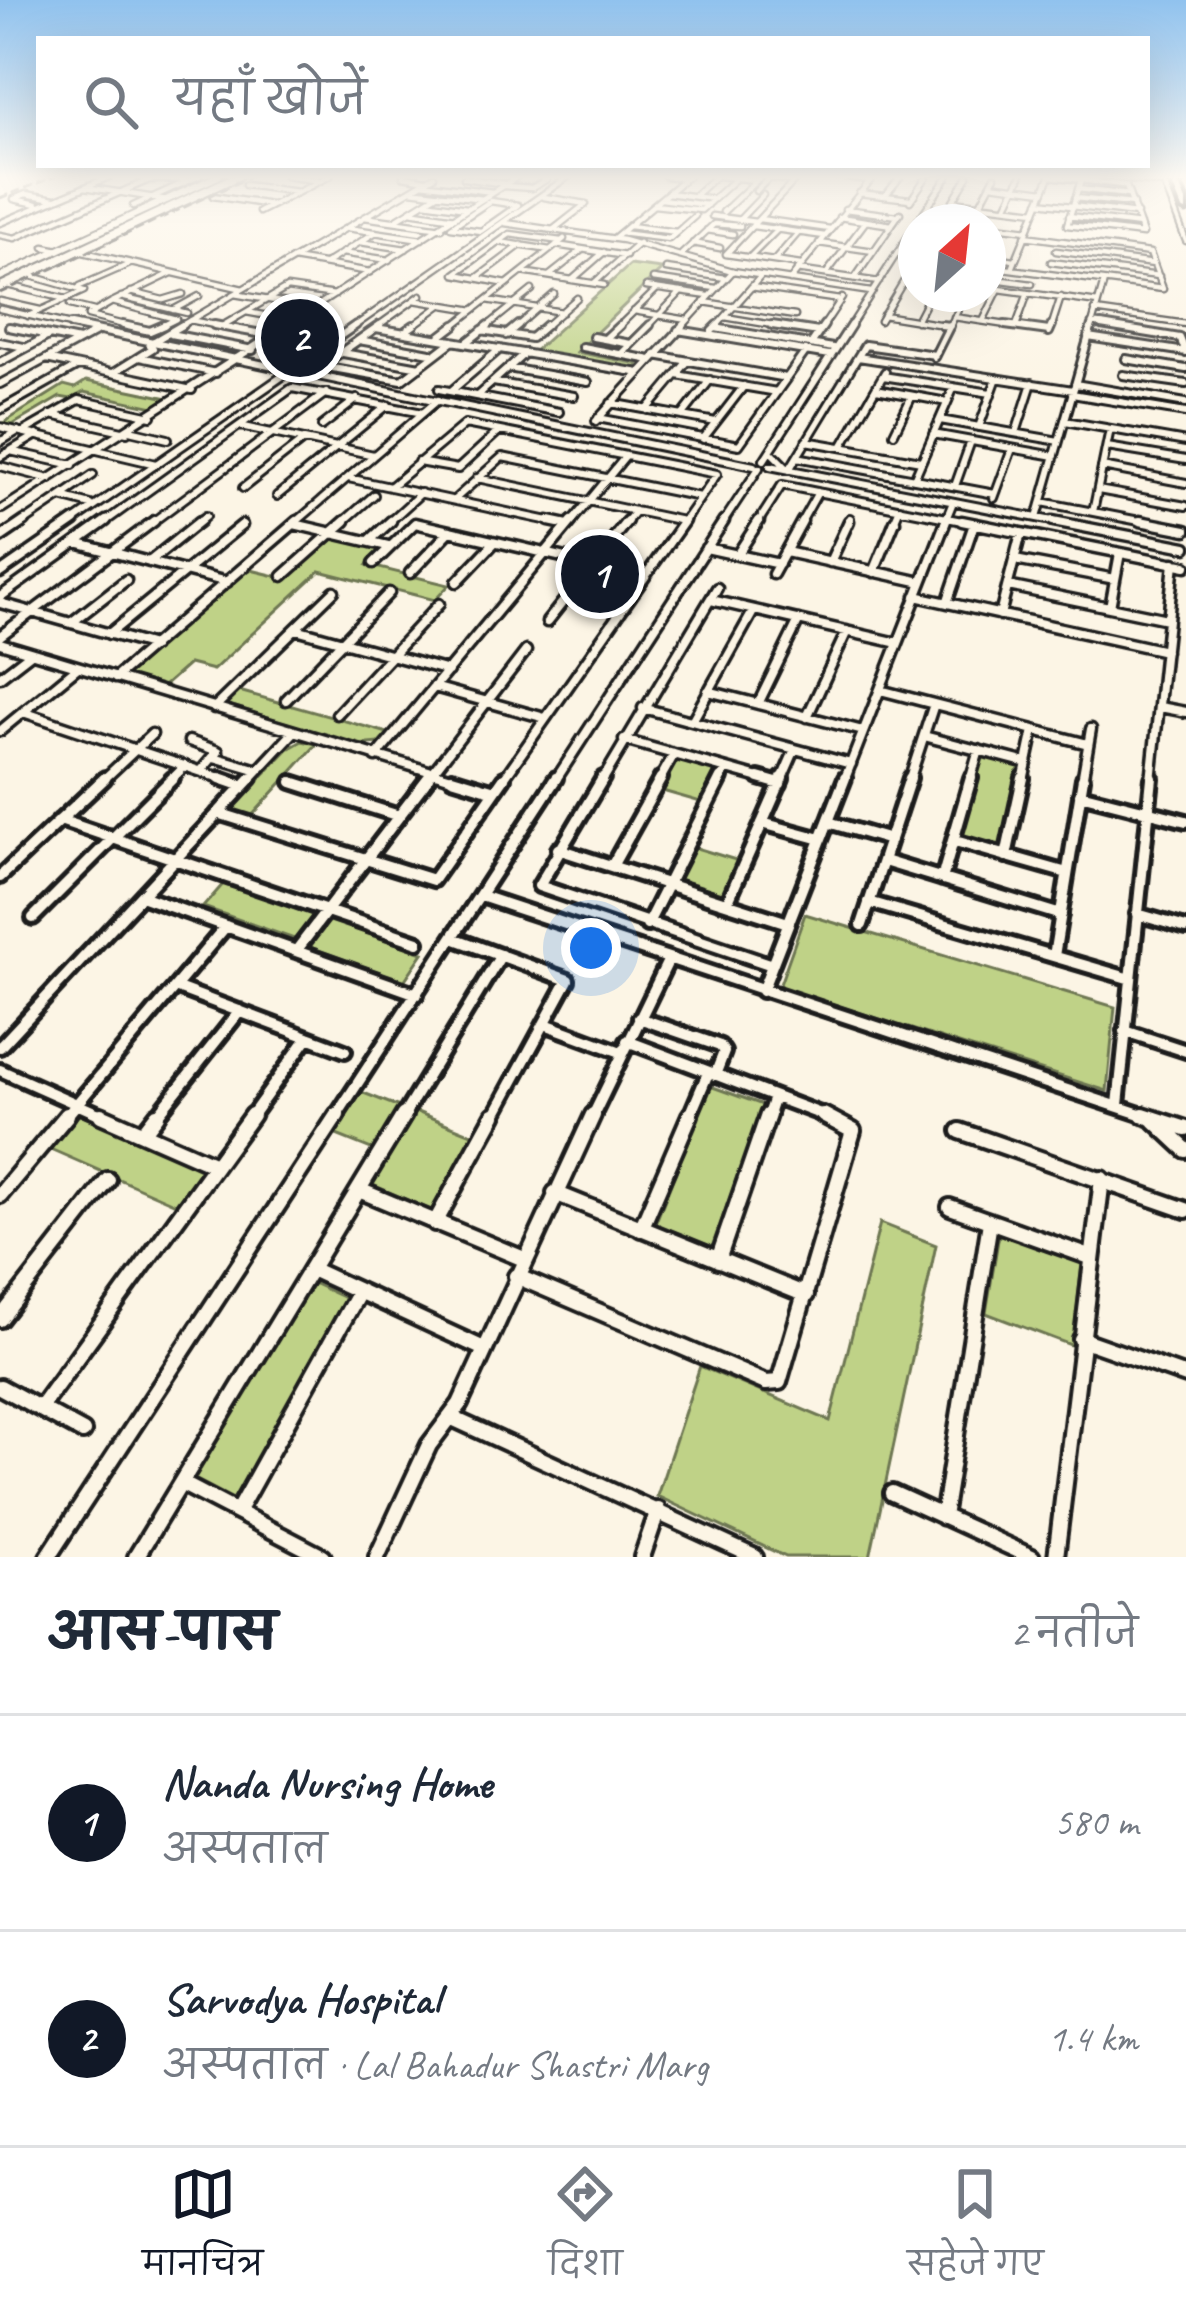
<!DOCTYPE html>
<html lang="hi">
<head>
<meta charset="utf-8">
<style>
  :root { --surface:#fff; --page:#f2f2f3; --text:#1f2937; --muted:#747a83; --line:#e0e1e3; --accent:#111827 }
  body { margin:0; font-family:Caveat,"Playpen Sans Deva",sans-serif; background:var(--page); color:var(--text) }
  .compass { position:absolute; left:898px; top:204px; width:108px; height:108px; border-radius:50%; background:var(--surface); box-shadow:0 12px 48px #0002; rotate:27deg }
  .you { position:absolute; left:591px; top:948px; width:42px; height:42px; margin:-30px; border:9px solid #fff; border-radius:50%; background:#1a73e8; box-shadow:0 0 0 18px #1a73e833 }
  .badge { display:grid; place-items:center; width:78px; height:78px; border-radius:50%; background:var(--accent); color:#fff; font-size:39px; font-weight:700 }
  .pin { position:absolute; translate:-50% -50%; border:6px solid #fff; box-shadow:0 3px 12px #0006 }
  .list { margin:0; padding:0; list-style:none }
  h2 { display:flex; justify-content:space-between; align-items:center; height:156px; margin:0; padding:0 48px; font-size:51px }
  h2 small { font-size:39px; font-weight:400; color:var(--muted) }
  .list li { display:grid; grid-template-columns:78px 1fr auto; gap:36px; align-items:center; box-sizing:border-box; height:216px; padding:0 48px; border-top:3px solid var(--line) }
  .list b { display:block; font-size:45px; white-space:nowrap }
  .list p { margin:0; font-size:39px; white-space:nowrap; color:var(--muted) }
  .list em { font-size:39px; font-style:normal; color:var(--muted) }
  .icon { flex:none; width:66px; height:66px; fill:none; stroke:currentColor; stroke-width:2; stroke-linecap:round; stroke-linejoin:round }
  .map { position:relative; flex:none; width:1186px; height:1557px; overflow:hidden }
  .search { position:absolute; background:var(--surface); box-shadow:0 12px 48px #0002; left:36px; right:36px; top:36px; height:132px; display:flex; align-items:center; gap:30px; box-sizing:border-box; padding:0 42px; border-radius:0px; color:var(--muted); font-size:45px }
  .sheet { height:588px; background:var(--surface) }
  nav { display:flex; justify-content:space-around; align-items:center; box-sizing:border-box; height:168px; border-top:3px solid var(--line); background:var(--surface); font-size:33px; color:var(--muted) }
  nav a { display:grid; justify-items:center; gap:6px }
  nav .on { color:var(--accent) }
  .map>svg:first-child { display:block }
  .green { fill:#bfd287; stroke:#6e7752; stroke-width:3 }
  .lines { fill:none; stroke-linecap:round; stroke-linejoin:round }
  .minor-far4-casing { stroke:#1c1c1c; stroke-width:9 }
  .minor-far3-casing { stroke:#1c1c1c; stroke-width:12 }
  .minor-far2-casing { stroke:#1c1c1c; stroke-width:15 }
  .minor-far1-casing { stroke:#1c1c1c; stroke-width:20 }
  .minor-casing { stroke:#1c1c1c; stroke-width:22 }
  .major-casing { stroke:#1c1c1c; stroke-width:10 }
  .highway-casing { stroke:#1c1c1c; stroke-width:9 }
  .minor-far4 { stroke:#fcf5e5; stroke-width:4.5 }
  .minor-far3 { stroke:#fcf5e5; stroke-width:6 }
  .minor-far2 { stroke:#fcf5e5; stroke-width:8 }
  .minor-far1 { stroke:#fcf5e5; stroke-width:10 }
  .minor { stroke:#fcf5e5; stroke-width:14 }
  .major { stroke:#fcf5e5; stroke-width:6 }
  .highway { fill:#fcf5e5; fill-rule:evenodd }
  .rail { stroke:#1c1c1c; stroke-width:3; stroke-dasharray:9 4.5; stroke-linecap:butt }
</style>
</head>
<body>
<div class="map">
<svg width="1186" height="1557" viewBox="0 0 1186 1557">
  <rect width="100%" height="100%" fill="#fcf5e5"/>
  <filter id="ink" filterUnits="userSpaceOnUse"><feTurbulence type="fractalNoise" baseFrequency=".00833" numOctaves="2"/><feDisplacementMap in="SourceGraphic" scale="24" xChannelSelector="R" yChannelSelector="G"/><feConvolveMatrix kernelMatrix="1 2 1 2 8 2 1 2 1" color-interpolation-filters="sRGB"/></filter>
  <g filter="url(#ink)">
    <path class="green" d="M630,265L662,269L576,352L639,364L634,370L533,352Z
      M86,381L168,398L154,407L84,392L71,399L60,397L9,427L0,425L64,385L75,388Z
      M331,537L380,550L367,565L449,585L435,600L320,571L213,670L189,664L164,686L125,675L247,569L284,578Z
      M239,691L388,733L379,743L357,745L226,704Z
      M302,741L317,744L249,819L228,812L288,749Z
      M981,754L1021,764L1002,850L959,838Z
      M677,759L720,771L704,803L659,790Z
      M693,847L739,861L723,897L675,882Z
      M225,882L317,914L297,940L203,907Z
      M805,914L1115,1007L1107,1091L779,987Z
      M328,919L423,953L404,981L307,946Z
      M710,1086L763,1105L712,1247L655,1224Z
      M361,1092L402,1108L376,1151L334,1134Z
      M412,1110L477,1136L435,1212L368,1183Z
      M76,1113L204,1168L178,1205L48,1148Z
      M880,1223L936,1245L870,1557H786L657,1496L700,1366L830,1421Z
      M999,1234L1082,1263L1073,1346L986,1313Z
      M308,1281L349,1300L235,1500L191,1477Z"/>
    <g class="lines">
      <g class="minor-far4-casing">
        <path id="minor-far4" d="M286,176L320,181
          M403,176L427,180
          M665,176L685,178
          M719,176L756,180
          M837,176L870,180
          M1050,176L1122,185L1126,186L1143,234L1067,225L1081,180
          M1161,176L1186,241
          M464,178L506,184
          M1114,178L1164,184
          M149,180L185,179
          M422,183L493,192
          M991,184L1044,191
          M245,185L298,192
          M504,186L532,188L547,179
          M85,187L168,200
          M1078,189L1129,195
          M411,190L483,199
          M756,191L769,178L794,181
          M668,193L714,199
          M859,193L910,199
          M213,196L271,205
          M694,196L716,176
          M885,196L901,176
          M544,197L586,204L554,229
          M1075,198L1133,204
          M661,199L707,205
          M490,201L518,205L481,231L451,227Z
          M910,201L927,176
          M953,201L1036,211
          M425,202L467,208
          M1039,202L1137,214
          M37,204L14,199L26,194L55,199
          M980,204L995,176
          M654,205L701,210L736,178
          M133,206L199,176
          M1006,207L1021,176
          M845,209L898,216
          M410,211L455,218
          M259,212L330,176
          M723,212L761,176
          M712,216L756,222
          M1069,216L1140,225
          M364,217L442,228
          M839,217L892,225
          M759,219L830,229
          M942,219L966,222
          M739,220L763,195
          M394,221L439,193
          M917,222L948,176
          M940,222L968,176
          M0,223L111,176
          M505,223L623,240L733,271L871,292
          M988,225L1028,230
          M629,226L677,232
          M753,226L825,236
          M347,228L422,239
          M707,230L733,234
          M620,233L669,239L695,216
          M0,235L15,238L149,180L136,176
          M614,238L688,176
          M360,242L406,249
          M499,242L550,250
          M693,243L720,248
          M819,243L874,251
          M988,243L997,226
          M556,245L626,256
          M44,247L59,250
          M79,251L243,289
          M1056,251L1154,264
          M342,253L389,260
          M682,254L714,224L740,226
          M726,254L799,176
          M726,254L801,265
          M909,256L916,257
          M988,256L1015,260
          M749,258L778,229
          M293,259L370,272
          M774,261L799,232
          M1051,262L1159,276
          M325,264L376,232
          M988,266L1163,289L1150,253L1025,236
          M666,269L726,278
          M1012,269L1050,176
          M797,270L879,282
          M522,272L604,285
          M826,274L866,221
          M28,275L84,291L28,316
          M549,276L582,250
          M477,278L521,245
          M855,278L900,213
          M988,278L1032,284
          M653,279L716,288
          M572,280L604,252
          M790,280L874,176
          M594,283L639,243
          M507,284L455,274L510,234L561,241
          M7,285L66,299
          M80,286L130,264
          M646,287L709,296
          M751,287L840,300
          M131,292L163,300L183,294
          M234,294L317,308
          M121,297L187,313
          M414,300L474,310
          M487,300L562,312
          M0,301L40,310
          M112,302L176,319L158,328
          M112,302L88,316L136,328
          M112,302L172,273
          M704,302L795,316
          M70,305L94,311
          M0,309L84,328
          M173,310L199,296
          M634,311L688,320
          M1095,311L1186,324
          M246,312L296,321
          M883,315L950,326
          M725,317L791,328
          M954,317L1026,328
          M190,320L229,328
          M880,321L911,269
          M916,321L930,294
          M983,321L999,289L1098,303
          M1092,323L1119,328
          M222,326L287,288L335,295
          M1016,326L1028,293
          M177,328L434,176
          M283,328L518,176
          M352,328L569,176
          M375,328L421,295
          M410,328L441,305
          M451,328L564,239
          M485,328L532,290
          M515,328L554,294
          M543,328L577,298
          M617,328L657,289
          M647,328L681,292
          M681,328L733,271
          M715,328L761,276
          M822,328L842,298
          M849,328L916,224
          M949,328L966,294
          M1051,328L1061,297
          M1091,328L1104,282"/>
      </g>
      <g class="minor-far3-casing">
        <path id="minor-far3" d="M71,325L754,466
          M123,325L150,331L164,325
          M214,325L273,336
          M772,325L819,332
          M941,325L950,326
          M1005,325L1049,331
          M1101,325L1180,338L1186,353
          M9,327L79,341
          M376,328L640,373
          M715,328L833,348
          M482,330L531,338L546,325
          M678,330L829,355
          M712,331L718,325
          M404,332L414,325
          M1049,332L1052,325
          M170,334L253,350
          M506,335L518,325
          M593,337L631,344
          M1088,337L1186,352
          M438,338L455,325
          M605,339L620,325
          M359,340L436,354
          M0,342L24,347
          M466,343L489,325
          M149,344L182,325
          M811,344L824,325
          M582,347L651,360
          M343,353L420,367
          M621,354L650,325
          M655,355L786,378
          M139,357L216,373
          M858,357L1073,390
          M934,357L950,325
          M46,359L192,390
          M1126,359L1186,369
          M0,362L50,335
          M323,365L380,325
          M321,366L402,380L453,341
          M508,368L588,382
          M113,373L153,348
          M677,375L777,392
          M1123,375L1186,384
          M883,376L991,393
          M493,382L574,396
          M0,384L96,332
          M1075,384L1186,403
          M439,389L559,412
          M876,389L947,402
          M451,391L500,349
          M1072,394L1186,413
          M477,396L525,353
          M611,403L716,422
          M0,410L78,366
          M647,410L688,361
          M51,415L127,432
          M682,416L710,380
          M598,418L739,445L806,351
          M940,420L1059,441
          M596,421L684,325
          M1065,421L1186,442
          M240,426L374,455
          M322,426L357,399
          M0,427L156,464
          M979,427L997,378
          M130,430L168,439
          M23,432L79,400L152,416
          M894,433L912,396
          M1016,433L1032,383
          M933,434L1055,456
          M703,439L744,386
          M806,441L921,461
          M0,442L18,431
          M842,447L885,372
          M1107,447L1186,460
          M10,451L73,465
          M770,451L789,470L865,345L935,355
          M0,457L37,435
          M797,457L995,494
          M764,460L851,325
          M418,462L458,469L499,431
          M0,466L50,479
          M770,466L1068,524
          M1102,467L1186,483
          M348,478L563,524
          M477,478L683,521
          M914,479L954,387
          M955,486L971,441
          M390,487L465,424L717,474L682,524
          M243,488L304,440
          M1098,490L1186,506
          M277,496L388,405
          M61,497L91,505
          M994,498L1012,449
          M454,500L502,457L700,497
          M1042,502L1155,524
          M2,509L288,325
          M1093,512L1110,429
          M1037,518L1092,325
          M21,524L93,475
          M70,524L356,325
          M102,524L292,388L423,413
          M150,524L326,393
          M196,524L206,516
          M294,524L438,400
          M341,524L374,495
          M387,524L421,493
          M414,524H419
          M570,524L626,456
          M625,524L635,511
          M722,524L759,468
          M757,524L782,485L977,524
          M800,524L818,492
          M847,524L850,518
          M893,524L900,508
          M944,524L953,502"/>
      </g>
      <g class="minor-far2-casing">
        <path id="minor-far2" d="M549,521L568,525
          M962,521L1186,566
          M1053,521L1186,547
          M1140,521L1186,530
          M294,524L388,546
          M0,538L25,521
          M369,541L391,521
          M76,543L227,582
          M706,548L779,564
          M786,552L922,582
          M737,555L759,521
          M1015,560L1115,579
          M149,562L200,521
          M830,562L849,521
          M374,563L415,523L644,576
          M874,572L895,521
          M0,573L75,521
          M410,573L450,531
          M773,574L802,521
          M283,576L345,521
          M457,582L495,542
          M1008,586L1167,619
          M916,596L1165,651
          M0,597L106,521
          M711,600L898,643
          M0,603L153,646
          M947,603L974,524
          M1110,607L1120,553
          M1000,615L1021,533
          M547,622L627,521
          M71,623L126,580
          M296,629L448,671
          M109,634L242,525
          M0,636L154,521
          M0,643L462,781
          M0,677L31,653
          M115,678L297,521
          M434,687L545,718
          M880,690L1088,744
          M708,691L863,731
          M286,700L389,593
          M758,704L799,620
          M1160,707L1186,712
          M214,708L334,591
          M643,708L851,764
          M23,712L229,781
          M337,714L439,604
          M807,717L847,631
          M692,721L754,610
          M0,731L78,667
          M924,736L1027,763
          M624,740L770,781
          M189,741L218,751L201,771
          M214,757L258,770
          M376,757L572,521
          M102,781L152,734
          M170,781L185,766
          M248,781L294,732
          M426,781L526,651
          M502,781L684,521
          M555,781L724,521
          M602,781L717,588
          M659,781L674,754
          M720,781L726,769
          M781,781L795,749
          M844,781L946,521
          M909,781L934,704
          M970,781L979,750
          M1023,781L1034,730
          M1082,781L1091,729
          M1151,781L1174,563"/>
      </g>
      <g class="minor-far1-casing">
        <path id="minor-far1" d="M220,778L243,786
          M452,778L495,791
          M603,778L539,886L772,965
          M759,778L780,784
          M292,782L399,816
          M1080,794L1186,821
          M218,813L433,880L504,778
          M60,820L418,942
          M828,822L890,840
          M762,823L821,839
          M955,841L1067,873
          M558,849L788,923
          M1006,856L1023,778
          M884,861L1061,915
          M612,866L661,778
          M0,877L105,778
          M942,879L971,778
          M141,896L417,994
          M481,896L1152,1118
          M869,902L1131,979
          M727,903L782,778
          M1137,914L1186,928
          M33,918L173,778
          M647,925L721,778
          M862,925L910,778
          M453,938L568,980L493,1118
          M296,951L428,778
          M1054,956L1083,778
          M175,987L345,1051
          M762,991L845,778
          M639,1018L720,1046L724,1052L715,1075
          M545,1024L621,1052
          M1125,1031L1186,1051
          M627,1041L831,1118
          M0,1047L251,778
          M0,1070L108,1118
          M1118,1105L1152,778
          M65,1118L226,926
          M155,1118L240,1011
          M250,1118L308,1037
          M335,1118L556,778
          M402,1118L501,955
          M592,1118L669,959
          M689,1118L708,1073
          M767,1118L774,1097"/>
      </g>
      <g class="minor-casing">
        <path id="minor" d="M101,1115L215,1165
          M1143,1115L1186,1129
          M1155,1121L1186,1150
          M960,1131L1186,1210
          M143,1133L157,1115
          M359,1190L524,1259
          M555,1193L806,1295
          M0,1195L67,1115
          M950,1207L1090,1257
          M435,1223L494,1115
          M641,1229L690,1115
          M718,1260L768,1115
          M311,1269L484,1349
          M516,1276L766,1383L779,1382L853,1131L823,1115
          M0,1319L108,1180
          M1081,1339L1186,1376
          M0,1387L83,1432
          M40,1408L252,1115
          M452,1418L755,1557
          M181,1483L323,1557
          M892,1493L1032,1557
          M237,1512L359,1292
          M943,1517L990,1222
          M48,1557L337,1115
          M136,1557L404,1115
          M377,1557L429,1445L460,1404L593,1115
          M642,1557L658,1510
          M1056,1557L1102,1179"/>
      </g>
      <g class="major-casing">
        <path id="major" d="M0,277L218,176
          M0,288L239,176"/>
      </g>
      <g class="highway-casing">
        <path id="highway" d="M229,176H237L0,288V283Z
          M1169,176H1175L1186,201V211L1182,209Z"/>
      </g>
      <use href="#minor-far4" class="minor-far4"/>
      <use href="#minor-far3" class="minor-far3"/>
      <use href="#minor-far2" class="minor-far2"/>
      <use href="#minor-far1" class="minor-far1"/>
      <use href="#minor" class="minor"/>
      <use href="#major" class="major"/>
      <use href="#highway" class="highway"/>
      <path class="rail" d="M0,198L56,176
        M0,293L251,176"/>
    </g>
  </g>
  <linearGradient id="sky" x2="0" y2="1"><stop stop-color="#90c2ee"/><stop offset="0.45" stop-color="#fefaf3"/><stop offset="1" stop-color="#fefaf3" stop-opacity="0"/></linearGradient>
  <rect width="1186" height="394" fill="url(#sky)"/>
</svg>
<svg class="compass" viewBox="-18 -18 36 36"><path d="M0-13l5 13h-10z" fill="#e53935"/><path d="M0 13l5-13h-10z" fill="#747a83"/></svg>
<div class="you"></div>
<div class="pin badge" style="left:600px;top:574px">1</div>
<div class="pin badge" style="left:300px;top:338px">2</div>
<div class="search"><svg class="icon" aria-label="search" viewBox="0 0 24 24"><circle cx="10" cy="10" r="6"/><path d="M15 15l6 6"/></svg>यहाँ खोजें</div>
</div>
<section class="sheet">
<h2>आस-पास<small>2 नतीजे</small></h2>
<ul class="list">
<li><span class="badge">1</span><div><b>Nanda Nursing Home</b><p>अस्पताल</p></div><em>580 m</em></li>
<li><span class="badge">2</span><div><b>Sarvodya Hospital</b><p>अस्पताल · Lal Bahadur Shastri Marg</p></div><em>1.4 km</em></li>
</ul>
</section>
<nav>
<a class="on"><svg class="icon" aria-label="map" viewBox="0 0 24 24"><path d="M3 6l6-2 6 2 6-2v14l-6 2-6-2-6 2zM9 4v14M15 6v14"/></svg>मानचित्र</a>
<a><svg class="icon" aria-label="directions" viewBox="0 0 24 24"><path d="M12 3l9 9-9 9-9-9zM9 14v-3h6M13 9l2 2-2 2"/></svg>दिशा</a>
<a><svg class="icon" aria-label="saved" viewBox="0 0 24 24"><path d="M7 4h10v16l-5-4-5 4z"/></svg>सहेजे गए</a>
</nav>
</body>
</html>
